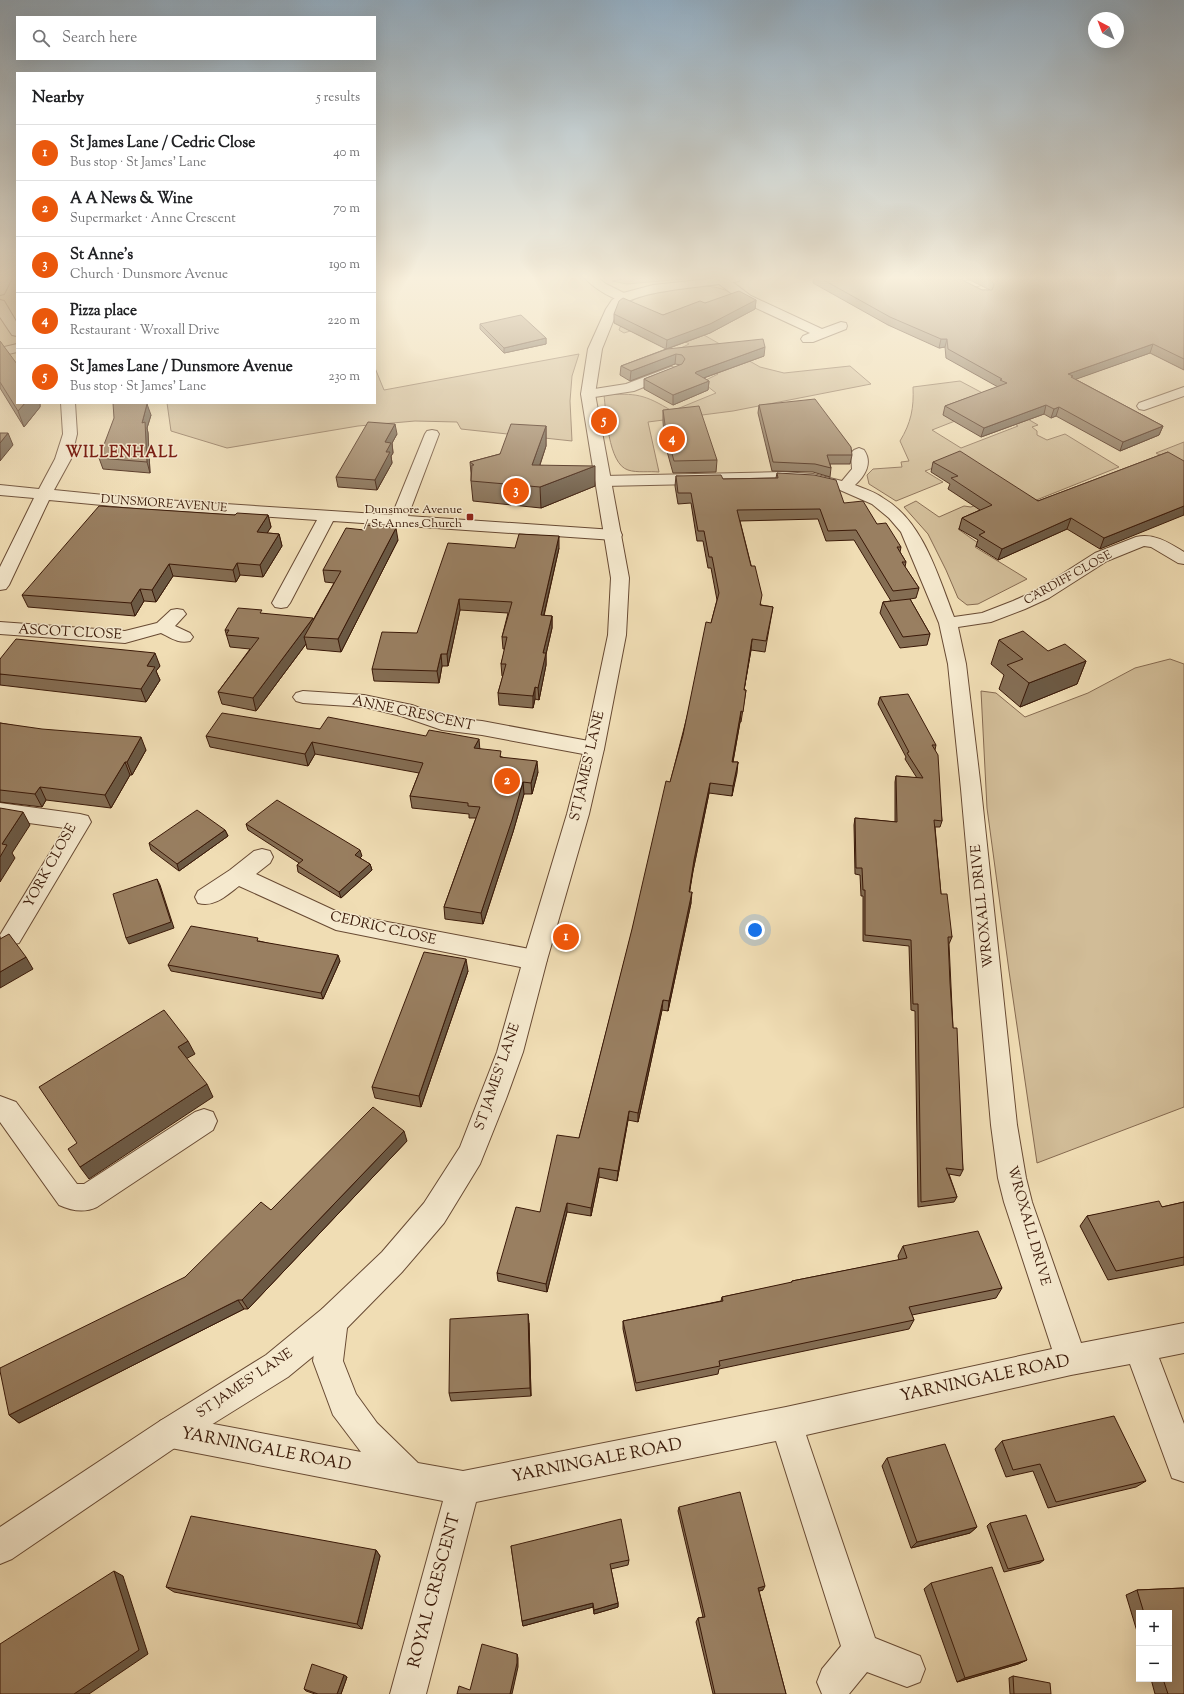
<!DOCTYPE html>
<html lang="en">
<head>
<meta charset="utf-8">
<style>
  :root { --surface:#fff; --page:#f6f6f6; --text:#202124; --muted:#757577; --line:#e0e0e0; --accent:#ea580c }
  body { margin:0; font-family:"Sorts Mill Goudy",serif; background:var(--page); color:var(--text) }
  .controls { position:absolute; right:12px; bottom:12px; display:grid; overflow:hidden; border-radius:0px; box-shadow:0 4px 16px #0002 }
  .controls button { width:36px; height:36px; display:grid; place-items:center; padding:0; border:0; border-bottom:1px solid var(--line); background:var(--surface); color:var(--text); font:20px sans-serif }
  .compass { position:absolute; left:1088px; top:12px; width:36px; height:36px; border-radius:50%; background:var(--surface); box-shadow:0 4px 16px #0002; rotate:318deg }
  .you { position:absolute; left:755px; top:930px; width:14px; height:14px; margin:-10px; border:3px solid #fff; border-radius:50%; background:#1a73e8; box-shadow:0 0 0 6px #1a73e833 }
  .badge { display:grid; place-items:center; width:26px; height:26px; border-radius:50%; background:var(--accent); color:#fff; font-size:13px; font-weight:700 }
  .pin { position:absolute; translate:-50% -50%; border:2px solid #fff; box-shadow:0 1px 4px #0006 }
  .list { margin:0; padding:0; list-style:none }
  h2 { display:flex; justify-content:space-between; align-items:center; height:52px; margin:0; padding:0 16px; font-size:17px }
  h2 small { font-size:13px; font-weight:400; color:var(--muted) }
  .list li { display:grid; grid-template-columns:26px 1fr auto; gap:12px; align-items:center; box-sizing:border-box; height:56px; padding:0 16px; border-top:1px solid var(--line) }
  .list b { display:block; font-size:15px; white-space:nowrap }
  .list p { margin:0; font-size:13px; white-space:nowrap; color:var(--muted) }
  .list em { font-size:13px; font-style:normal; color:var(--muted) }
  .icon { flex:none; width:22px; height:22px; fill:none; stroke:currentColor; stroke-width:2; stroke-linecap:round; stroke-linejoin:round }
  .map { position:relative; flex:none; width:1184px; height:1694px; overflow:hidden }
  .search { position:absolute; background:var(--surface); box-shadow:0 4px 16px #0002; left:16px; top:16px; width:360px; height:44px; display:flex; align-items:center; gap:10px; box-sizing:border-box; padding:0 14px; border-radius:0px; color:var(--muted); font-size:15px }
  .panel { position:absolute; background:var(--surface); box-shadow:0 4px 16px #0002; left:16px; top:72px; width:360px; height:332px; border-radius:0px }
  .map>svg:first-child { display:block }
  .green { fill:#d1bc97; stroke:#866a50 }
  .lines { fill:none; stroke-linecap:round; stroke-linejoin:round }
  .minor-casing { stroke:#684a33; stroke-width:2 }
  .tertiary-casing { stroke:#684a33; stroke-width:2 }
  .minor { fill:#f5e9ce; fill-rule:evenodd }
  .tertiary { fill:#f5e9ce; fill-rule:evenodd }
  .wall { fill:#846d53; stroke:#3a1908 }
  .shaded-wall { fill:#6b5944; stroke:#3a1908 }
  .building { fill:#997f61; stroke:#3a1908 }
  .poi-dot { fill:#8f2418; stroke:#f5e9ce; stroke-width:1.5 }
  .labels { text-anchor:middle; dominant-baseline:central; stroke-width:3; stroke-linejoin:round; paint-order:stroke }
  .far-street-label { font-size:12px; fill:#3a1908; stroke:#f5e9ce }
  .far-poi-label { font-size:12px; fill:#3a1908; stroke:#f5e9ce; text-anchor:end }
  .street-label { font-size:14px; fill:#3a1908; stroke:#f5e9ce }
  .far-district-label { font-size:15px; font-weight:bold; letter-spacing:1px; fill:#7a1f14; stroke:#f5e9ce }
  .near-street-label { font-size:17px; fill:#3a1908; stroke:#f5e9ce }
</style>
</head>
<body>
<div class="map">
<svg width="1184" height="1694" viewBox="0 0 1184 1694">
  <rect width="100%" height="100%" fill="#f0ddb4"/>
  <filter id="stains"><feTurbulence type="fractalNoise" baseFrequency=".005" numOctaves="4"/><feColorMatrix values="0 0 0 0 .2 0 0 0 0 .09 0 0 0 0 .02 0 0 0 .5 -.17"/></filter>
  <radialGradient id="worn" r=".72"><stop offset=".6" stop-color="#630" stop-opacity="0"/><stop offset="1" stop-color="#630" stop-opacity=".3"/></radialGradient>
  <path class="green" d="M629,278H694L627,284L612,281Z
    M706,286C717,287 725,289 735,295L676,319L760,367L784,373L850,366L871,384L733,411L648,422L659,472C649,471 637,473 628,470C608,464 606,412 604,395C636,393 644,394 672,411L716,393L702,382L718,374L675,351L689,344L655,323L624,333L619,330C622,323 627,306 632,301C644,290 688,288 706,286Z
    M579,354L572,376L570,401L572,441L461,429L457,422L415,421L358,426L227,448L171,431L167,403H375V368L384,390Z
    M960,381L1007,406L944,415L955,421L932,430L961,448L1018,426L1001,416L1014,411L1038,425L1032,427L1037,431V435L1047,440L1065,434L1119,467L1014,509L988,515L958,529L981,545L976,546L975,547L1027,579L978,604L967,605L958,598L946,570L928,534L904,507L916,501L939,517L964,506L971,507L1008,491L955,460L925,471L943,482L896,501L869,484L867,475L873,469L902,467L901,462L909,461L900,441C911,423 914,408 913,387Z
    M1184,442V473L1178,465L1156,453Z
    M1170,659L1184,664V1107L1037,1163L1009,971L987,808L981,691L996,693L1025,717L1088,693L1135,668Z"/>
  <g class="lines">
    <g class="minor-casing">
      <path id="minor" d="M0,278H12L4,294L0,295Z
        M585,278H598L606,284L628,295L630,298L628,301C617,303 592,287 585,278Z
        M719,278H727L751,296L822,329L841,322L846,323L847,326L846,329L813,342H803L801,339L803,336L810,333L743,302L719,284L717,281Z
        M979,278H997L995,281L967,289L963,288L961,285L963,282Z
        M0,300L4,301L17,323V336L12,335L0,317Z
        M17,344V352L0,356V348Z
        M671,367L676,368L678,371L676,374L634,391L588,398L583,397L581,394L583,391L588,390L626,384Z
        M1184,387V396L1144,410L1139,409L1137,406L1139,403Z
        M61,403H75L77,434L71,459L54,490L134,498L392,515L425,434L427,431L432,430L437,431L439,434L408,516L614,530L620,531L622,535L620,539L614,540L333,521L290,603L287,607L281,608L275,607L272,603L317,520L134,508L49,500L9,585L6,589L0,590V567L34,498L0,495V485L39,489L55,459L63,434Z
        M859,448L864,450C873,463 865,476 855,485C865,489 875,492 883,498C923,521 938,576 954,617L982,613L1013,601L1037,590L1095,553L1136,537C1155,533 1169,543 1184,552V564L1178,563L1151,547L1144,546L1107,561L1049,598L1025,609L991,622L958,627L966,664L981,789L1017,1125L1026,1178L1032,1202L1081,1343L1184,1323V1353L1159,1358L1184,1424V1482L1172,1478L1130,1364L1071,1375L806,1435L875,1638L920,1656L925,1669L920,1682L907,1687L867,1672L849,1694H822L817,1682L822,1669L841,1646L776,1441L476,1502L426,1694H390L443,1501L171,1448L160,1443L155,1432L160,1421L171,1416L361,1452L333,1415L313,1361L318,1320L322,1309L333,1305L344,1309L348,1320L343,1361L356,1394L377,1423L418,1463L463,1471L786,1407L1052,1349L1004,1202L998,1178L991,1125L961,789L948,664L939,623L901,532L889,518L872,504L840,490L813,484L782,482L604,486L598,484L596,481L598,478L604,476L782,472L813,474L842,481L852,469L851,453L854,450Z
        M177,609L183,610L186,614L175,626L190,633L193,637L190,641C179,644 171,638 161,633L125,643L0,634V622L125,631L157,623L171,610Z
        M303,691L364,695L412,705L444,717L482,721L594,742L601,744L604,749L601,754L594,756L482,735L442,730L401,716L364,707L303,703L296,701L293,697L296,693Z
        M0,803L80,814L88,816L91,822L19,943L11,945L3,943L0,935L65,828L0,819Z
        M262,849L270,851L273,857L270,863L256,874L340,913L535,950L543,953L547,960L543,967L535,970L336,930L239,886C227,895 214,908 198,903L195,897L198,891L230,870L254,851Z
        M0,1096L16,1102L77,1184H84L195,1112L204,1109L213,1112L217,1121L213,1130L97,1207C84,1213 72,1211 59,1205L0,1122Z"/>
    </g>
    <g class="tertiary-casing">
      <path id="tertiary" d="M719,278H741L739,281C713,287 632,289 618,309L602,349L595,394L629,578L626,635L604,749L589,814L547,960L523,1052L506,1099L480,1164L444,1223L402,1272L344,1331L288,1377L182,1443L12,1559L0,1564V1527L160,1421L266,1355L322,1309L382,1252L424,1203L460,1147L497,1052L523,960L567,814L584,749L608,635L611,578L581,394L588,349L606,309L612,300L623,293L653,285Z"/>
    </g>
    <use href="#minor" class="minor"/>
    <use href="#tertiary" class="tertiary"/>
  </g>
  <path class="wall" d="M814,278H958L982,290H990L966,278H1184V370L1150,353L1075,379L1163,426L1159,435L1120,451L1056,416L1051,418L1044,414L981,437L943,415L945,406L998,387L946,358L945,347L939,348L888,325L813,283Z
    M756,300L755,309L710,333L667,349L764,356L704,378L709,381L708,390L673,405L644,389V379L681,365L675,364L630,381L620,375L621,366L666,349L614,323V314L663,315L705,303Z
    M480,324L546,338V344L504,353L480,329Z
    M0,341L40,403V407L24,427L0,388Z
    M759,405L852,455L850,464H830L831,468L830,477L813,472L772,471L758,413Z
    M663,410L717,460L716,472L673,473L665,444L663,422Z
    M151,415L147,428L148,433L150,473L103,469L99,458Z
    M546,426V446L540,465L595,486L541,508L473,501L471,481V473L470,462L500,454Z
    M397,434L392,443L393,453L391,456L392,463L377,490L338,487L336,477Z
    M1168,452L1100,549L1067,529L998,560L976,546L978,540L959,529L962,518L980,510L948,489L950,484L931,472L933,462L1038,501Z
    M777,473L844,503L877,524L901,547L900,552L906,562L905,567L919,588L916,598L910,599L930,634L927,645L900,648L880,613L883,602L891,601L854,540L826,541L818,519L740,521L761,605L773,607L771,618L765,652L751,650L744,690H746L741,722H740L733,762H738L732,796L709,793L693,871L689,892L691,903L668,1011L662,1010L638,1122L628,1120L617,1181L599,1177L591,1216L567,1212L547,1292L498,1281L497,1273L540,1212L579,1138L711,623L717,600L711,568H708L703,541H697L691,503L678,504L675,486L676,476L723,479L776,478Z
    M235,515H268L271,527L267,533L279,534L282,546L263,577L240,575L236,582L173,576L156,602L144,601L135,616L28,607L22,595Z
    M398,540L341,652L307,649L306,644L256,711L222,704L218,692L250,649L230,647L225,630L263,614L313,620L334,583L325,582L323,570Z
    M515,548H559L544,616H552V628L546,654V665L539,700L535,699L533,708L499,705L498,693L503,676H502L501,664L505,649H503L502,637L508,613L460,610L448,666H442L439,683L374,681L372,669L417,633Z
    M999,640L1086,661L1077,684L1020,707L999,689L1004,675L991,664Z
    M160,666L156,671L160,680L146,702L0,685V674Z
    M880,697L936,745L935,750L942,821L940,827H935L941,894L952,937L949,944L953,1028L963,1170L960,1176L949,1174L957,1197L954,1202L918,1207L915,1011L911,1010L909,946L863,941V896H861L860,875L855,874L854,825L855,818L895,822V782L896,776L917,778L905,759L906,757L878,704Z
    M0,723L146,750L132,775H130L111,808L46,800L42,807L0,802Z
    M320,729L480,749L502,757L538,772L532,794H524L513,832L483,924L445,919L444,907L476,818H469V814L412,808L410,796L419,773L315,754L308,766L210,747L206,736Z
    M246,824L362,856L360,858L370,864L372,870L341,898L298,872L297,865L299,863L248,830Z
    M225,830L228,836L179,871L151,850L149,843Z
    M259,941L340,961L323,999L171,971L168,965Z
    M468,971L421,1107L375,1098L372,1087Z
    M407,1141L248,1309H244L19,1423L9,1415L271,1210Z
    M1184,1202V1265L1108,1280L1080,1226L1087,1216L1162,1207Z
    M903,1246L1002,1288L996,1298L912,1315L914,1320L909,1329L719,1369L718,1374L636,1391L623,1329V1321L721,1301L722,1297L791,1283L792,1281L899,1260L898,1256Z
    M529,1323L531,1396L451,1401L449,1393Z
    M1002,1441L1146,1481L1136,1487L1048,1508L1033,1471L1006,1477L995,1449Z
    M887,1458L977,1527L970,1533L911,1548L882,1466Z
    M679,1507L763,1590L759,1591L786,1694H713L696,1622L698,1618L703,1617L678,1511Z
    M990,1523L1044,1560L1040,1563L1004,1572L987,1526Z
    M511,1546L629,1560L628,1565L611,1569L618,1603V1607L594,1614L593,1607L523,1626Z
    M376,1550L380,1556L362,1629L174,1592L166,1587Z
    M931,1583L1027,1660L1018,1664L957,1682L924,1589Z
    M1184,1588V1694H1155L1151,1679H1169V1613H1139V1638L1126,1595L1137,1590Z
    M344,1675L347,1677L341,1694H315L306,1691L304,1689Z
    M1013,1676L1051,1694H1010L1009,1678Z"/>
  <path class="shaded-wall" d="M756,300L755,309L710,333L666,349L667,340Z
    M546,338V344L504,353V348Z
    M941,339H947L945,347L939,348Z
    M1153,344L1150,353L1071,381L1068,374Z
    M765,347L764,356L695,381V373L696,372Z
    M676,354L675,364L630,381L631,371Z
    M709,381L708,390L673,405V395Z
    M25,403H40V407L24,427L18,411Z
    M147,404L151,415L147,428L148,433L150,473L147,462L142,423Z
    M1046,405L1044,414L981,437L984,428Z
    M1059,407L1056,416L1051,418L1054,409Z
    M395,424L397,434L392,443L393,453L391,456L392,463L377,490L375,480L385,442Z
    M546,426V446L533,485L532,465Z
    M1163,426L1159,435L1120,451L1123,442Z
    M8,433L13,445L0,461V443Z
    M595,466V486L541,508L540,487Z
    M1184,506V515L1100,549L1104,538Z
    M268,515L271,527L260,544L257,532Z
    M1071,518L1067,529L998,560L1002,549Z
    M396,528L398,540L341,652L338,639Z
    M279,534L282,546L263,577L260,565Z
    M559,536V548L541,627V615Z
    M237,563L240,575L236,582L233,570Z
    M169,564L173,576L156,602L152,590Z
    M140,589L144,601L135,616L131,603Z
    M459,599L460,610L448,666L447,654Z
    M552,616V628L546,654V665L539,700L538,688L543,653Z
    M313,618L316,630L304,637L306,644L256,711L253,698Z
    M752,639L751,650L742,701L744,690Z
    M155,653L160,666L156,671L160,680L146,702L141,689L147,666Z
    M441,654L442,666L439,683L437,671Z
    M1086,661L1077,684L1020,707L1029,683Z
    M535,687V699L533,708V696Z
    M741,711L740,722L731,772L732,762Z
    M141,737L146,750L132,775L127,762Z
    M479,739L480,751L474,748Z
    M312,742L315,754L308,766L305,754Z
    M537,761L538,772L532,794L531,783Z
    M125,762L130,775L111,808L105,795Z
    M738,762L737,773L732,796L733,786Z
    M523,782L524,794L513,832L483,924L481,913Z
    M710,783L709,793L693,871L688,902L694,860Z
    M40,787L46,800L42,807L35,794Z
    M23,812L30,825L12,853L15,858L0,882V857L2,844Z
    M225,830L228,836L179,871L177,864Z
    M360,850L362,856L357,861L355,855Z
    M370,864L372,870L341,898L339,892Z
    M157,879L160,885L174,928L129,944L126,938Z
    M692,892L691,903L668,1011L669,1001Z
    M338,955L340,961L323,999L321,993Z
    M26,957L33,969L0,988V972Z
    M466,959L468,971L421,1107L419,1096Z
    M663,1000L662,1010L638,1122V1113Z
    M188,1041L195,1054L184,1060L178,1047Z
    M207,1084L213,1097L89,1179L80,1167Z
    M629,1111L628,1120L617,1181L618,1171Z
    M404,1131L407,1141L248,1309L242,1300Z
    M599,1168V1177L591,1216V1208Z
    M567,1203V1212L547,1292L546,1284Z
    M238,1300L244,1309L19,1423L9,1415Z
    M528,1314L529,1323L531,1396L530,1388Z
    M977,1527L970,1533L911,1548L917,1542Z
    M376,1550L380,1556L362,1629L357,1624Z
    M114,1571L123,1576L148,1654L89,1694H74Z
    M765,1586L763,1590L756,1592L758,1588Z
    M593,1603V1607L523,1626L522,1621Z
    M618,1603V1607L594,1614V1610Z
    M517,1654L518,1658V1667L512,1694H510Z
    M1027,1660L1018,1664L957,1682L965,1678Z
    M344,1675L347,1677L341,1694H337Z"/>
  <path class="building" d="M820,278H958L982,290H992L994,285L992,281L984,278H1184V359L1153,344L1068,374L1073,376L1071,377L1163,426L1123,442L1059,407L1054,409L1046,405L984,428L945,406L1007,383L1000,380L1002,379L948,349L947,339H941L890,317Z
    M739,291L756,300L710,324L667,340L614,314L619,301L623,298L663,315L700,301L705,303Z
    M521,315L546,338L504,348L480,324Z
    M763,339L765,347L696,372L695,373L709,381L673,395L644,379L682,364L685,359L682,355L676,354L631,371L621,366L667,349Z
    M0,341L17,364V403H25L18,411L0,382Z
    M815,399L851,447L852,455H827L831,468L815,464L773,462L759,405Z
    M113,403H147V404L142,423L145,422L147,462L99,458L114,418Z
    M699,406L717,460L674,461L666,432L663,410Z
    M368,422L395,424L385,442L391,443L386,452H390L375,480L336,477Z
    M511,424L546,426L532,465L595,466L540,487L471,481L472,465H474L470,462L500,454Z
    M0,433H8L0,443Z
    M960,451L1038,501L1168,452L1184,461V506L1104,538L1071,518L1002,549L979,535L985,532L962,518L992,505L951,478L958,476L933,462Z
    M777,473L814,475L836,480L844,503L863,501L877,524L886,523L901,547H897L906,562H902L919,588L893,591L856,530L828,531L820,509L737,510L751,566H755L762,595L760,605L773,607L766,641L752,639L744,690H746L743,712L741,711L732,762H738L733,786L710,783L694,860L689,892H692L669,1001L663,1000L638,1113L629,1111L618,1171L599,1168L591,1208L567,1203L546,1284L497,1273L516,1207L540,1212L557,1135L579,1138L632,929L666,781L670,782L683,735L706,622L711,623L719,593L712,557H709L704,531H698L691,493H678L676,476L721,475L723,479L778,478Z
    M99,506L235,515L237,513L268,515L257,532L279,534L260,565L237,563L233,570L169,564L152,590L140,589L131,603L22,595Z
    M366,525L396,528L338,639L304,637L341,571L323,570L346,528L364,530Z
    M519,534L559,536L541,615L552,616L543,653H546L538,688L535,687L533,696L498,693L506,664H501L507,637H502L512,602L459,599L447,654H441L437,671L372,669L382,632L417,633L448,543L515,548Z
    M910,599L930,634L903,637L883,602Z
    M238,608L262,610L260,613L313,618L253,698L218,692L259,638L226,635L229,630H225Z
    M1023,631L1048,651L1065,644L1086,661L1029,683L1007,665L1023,659L999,640Z
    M16,639L155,653L147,666L155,667L141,689L0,674V659Z
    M908,694L936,745H932L938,755L942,821L934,820L941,894H947L952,937H948L950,983L953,1028H957L963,1170L946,1168L957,1197L921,1202L918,1004H913L911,940L865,935V890H863L862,868H856L855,818L897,822L896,776L923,778L907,753L909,752L880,697Z
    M222,713L320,729L328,717L426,736L429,730L479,739L474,748L501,751L500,757L537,761L531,783L523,782L512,820L481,913L444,907L480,807L468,806V803L410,796L423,763L312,742L305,754L206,736Z
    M0,723L42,729L141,737L127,762H125L105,795L40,787L35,794L0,790Z
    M277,800L360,850L355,855L370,864L339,892L297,865L303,860L246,824Z
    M0,808L23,812L2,844L7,845L0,857Z
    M197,810L225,830L177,864L149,843Z
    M157,879L171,922L126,938L113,894Z
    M191,926L258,938L257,941L338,955L321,993L168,965Z
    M9,934L26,957L0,972V939Z
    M424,952L466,959L419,1096L372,1087Z
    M164,1010L188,1041L178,1047L207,1084L80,1167L68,1149L77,1143L39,1087Z
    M373,1107L404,1131L242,1300H238L9,1415L0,1371V1368L185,1277L261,1202L271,1210Z
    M1159,1201L1162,1207L1184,1202V1257L1116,1271L1087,1216Z
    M978,1231L1002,1288L909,1307L914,1320L719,1361L720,1366L636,1383L623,1321L723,1301L722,1297L792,1282V1281L907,1258L903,1246Z
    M528,1314L530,1388L449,1393L450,1319Z
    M1114,1416L1146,1481L1056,1502L1040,1464L1013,1470L1002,1441Z
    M945,1444L977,1527L917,1542L887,1458Z
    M740,1492L765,1586L758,1588L786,1694H715L698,1618L705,1617L679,1507Z
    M1026,1515L1044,1560L1008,1569L990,1523Z
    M191,1516L376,1550L357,1624L166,1587Z
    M621,1519L629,1560L610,1564L618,1603L594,1610L593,1603L522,1621L511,1546Z
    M992,1567L1027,1660L965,1678L931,1583Z
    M114,1571L139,1650L74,1694H0V1644Z
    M1184,1588V1694H1168L1163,1679H1169V1613H1144L1137,1590Z
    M482,1644L517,1654V1663L510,1694H457L459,1686L470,1690Z
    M312,1664L344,1675L337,1694H318L304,1689Z
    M1013,1676L1050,1683L1051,1694H1014Z"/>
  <linearGradient id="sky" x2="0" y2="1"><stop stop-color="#92aabc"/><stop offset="0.54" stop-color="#f8f0dd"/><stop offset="1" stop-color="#f8f0dd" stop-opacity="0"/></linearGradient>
  <rect width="1184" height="515" fill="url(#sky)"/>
  <rect class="poi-dot" x="466" y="513" width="8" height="8" rx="2"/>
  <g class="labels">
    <g class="far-street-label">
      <text transform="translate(164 504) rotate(4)">DUNSMORE AVENUE</text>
      <text transform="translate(1068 578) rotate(-29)">CARDIFF CLOSE</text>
    </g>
    <g class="far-poi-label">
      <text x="462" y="510">Dunsmore Avenue<tspan x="462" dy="14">/ St Annes Church</tspan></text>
    </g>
    <g class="street-label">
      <text transform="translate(70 633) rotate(3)">ASCOT CLOSE</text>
      <text transform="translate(413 714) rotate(12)">ANNE CRESCENT</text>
      <text transform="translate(588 766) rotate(-77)">ST JAMES' LANE</text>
      <text transform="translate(51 866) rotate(-61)">YORK CLOSE</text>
      <text transform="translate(983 906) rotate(-96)">WROXALL DRIVE</text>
      <text transform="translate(383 929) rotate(13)">CEDRIC CLOSE</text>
      <text transform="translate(498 1077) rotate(-71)">ST JAMES' LANE</text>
      <text transform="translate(1028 1226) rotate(74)">WROXALL DRIVE</text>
      <text transform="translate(245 1384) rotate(-34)">ST JAMES' LANE</text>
    </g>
    <g class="far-district-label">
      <text x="122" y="453">WILLENHALL</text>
    </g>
    <g class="near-street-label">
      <text transform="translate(985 1379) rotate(-12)">YARNINGALE ROAD</text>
      <text transform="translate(266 1450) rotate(11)">YARNINGALE ROAD</text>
      <text transform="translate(597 1461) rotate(-11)">YARNINGALE ROAD</text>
      <text transform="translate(435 1591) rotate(-75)">ROYAL CRESCENT</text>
    </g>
  </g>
  <rect width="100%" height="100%" filter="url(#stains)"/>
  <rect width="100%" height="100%" fill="url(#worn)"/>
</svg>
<div class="controls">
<button>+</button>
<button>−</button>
</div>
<svg class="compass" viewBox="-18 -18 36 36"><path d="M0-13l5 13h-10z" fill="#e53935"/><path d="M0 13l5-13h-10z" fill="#757577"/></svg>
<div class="you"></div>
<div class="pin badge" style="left:566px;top:937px">1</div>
<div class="pin badge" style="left:507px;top:781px">2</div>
<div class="pin badge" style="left:516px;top:491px">3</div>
<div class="pin badge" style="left:672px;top:439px">4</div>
<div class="pin badge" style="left:604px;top:421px">5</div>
<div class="search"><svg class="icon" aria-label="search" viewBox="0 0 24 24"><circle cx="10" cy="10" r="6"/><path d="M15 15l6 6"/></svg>Search here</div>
<section class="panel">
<h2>Nearby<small>5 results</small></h2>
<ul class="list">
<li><span class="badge">1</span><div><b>St James Lane / Cedric Close</b><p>Bus stop · St James' Lane</p></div><em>40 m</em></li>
<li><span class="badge">2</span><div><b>A A News &amp; Wine</b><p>Supermarket · Anne Crescent</p></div><em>70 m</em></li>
<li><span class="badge">3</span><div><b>St Anne's</b><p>Church · Dunsmore Avenue</p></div><em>190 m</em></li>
<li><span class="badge">4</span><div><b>Pizza place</b><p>Restaurant · Wroxall Drive</p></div><em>220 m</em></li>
<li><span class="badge">5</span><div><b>St James Lane / Dunsmore Avenue</b><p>Bus stop · St James' Lane</p></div><em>230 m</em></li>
</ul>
</section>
</div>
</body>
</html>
